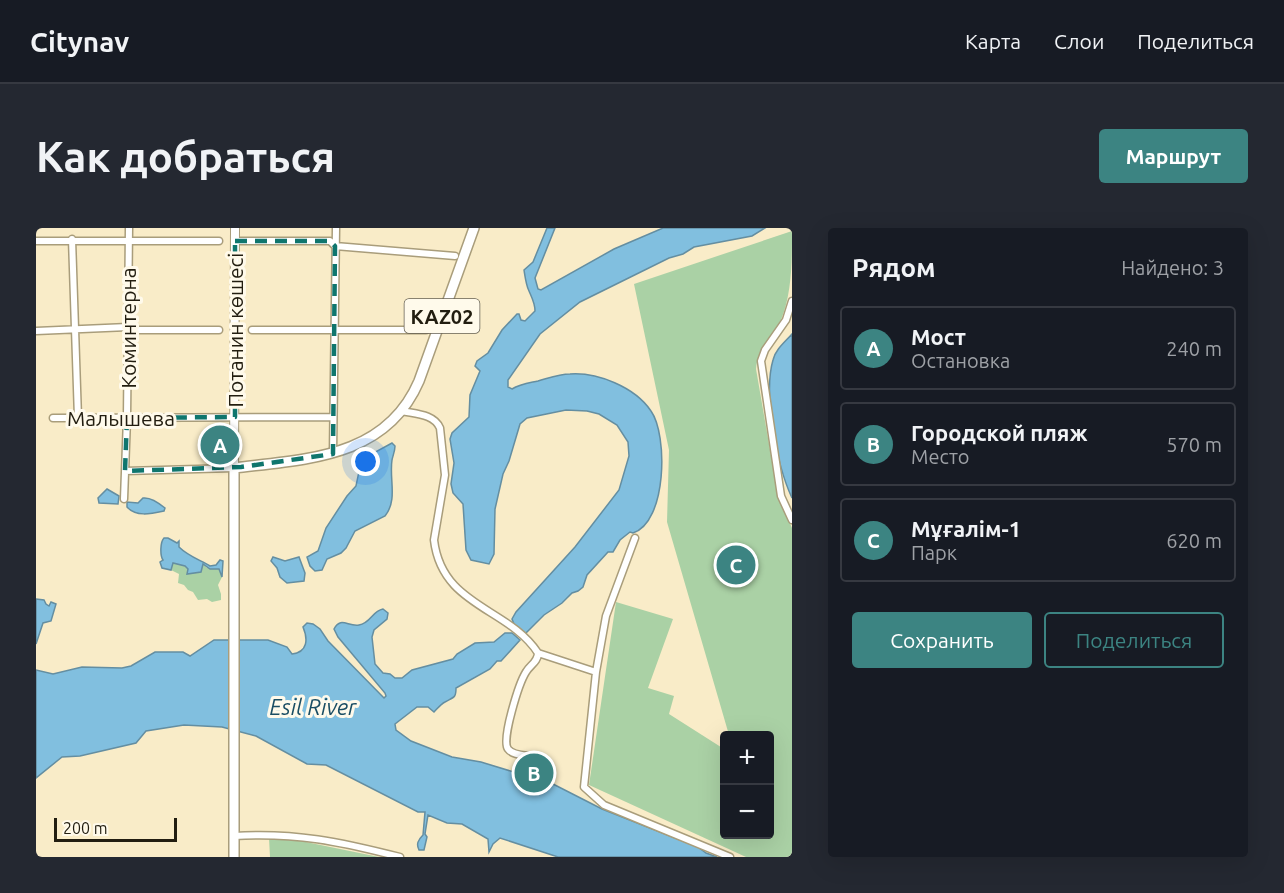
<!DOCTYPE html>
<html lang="ru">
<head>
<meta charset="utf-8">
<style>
  :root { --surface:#171b24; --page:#242831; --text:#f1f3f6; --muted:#9ea1a6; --line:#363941; --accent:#3c8482 }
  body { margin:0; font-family:Ubuntu,sans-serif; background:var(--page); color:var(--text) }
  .controls { position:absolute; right:18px; bottom:18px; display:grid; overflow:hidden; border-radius:6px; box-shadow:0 6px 24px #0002 }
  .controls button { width:54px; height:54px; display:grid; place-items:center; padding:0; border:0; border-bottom:2px solid var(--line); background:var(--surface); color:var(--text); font:30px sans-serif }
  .scale { position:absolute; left:18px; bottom:15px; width:123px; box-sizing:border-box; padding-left:6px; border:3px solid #221d10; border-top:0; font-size:16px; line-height:21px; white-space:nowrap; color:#221d10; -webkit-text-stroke:4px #fffaeb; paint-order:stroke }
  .you { position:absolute; left:330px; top:234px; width:21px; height:21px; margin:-15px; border:4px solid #fff; border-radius:50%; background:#1a73e8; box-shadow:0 0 0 9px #1a73e833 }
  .badge { display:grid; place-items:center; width:39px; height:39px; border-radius:50%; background:var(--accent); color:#fff; font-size:20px; font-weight:700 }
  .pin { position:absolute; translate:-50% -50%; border:3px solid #fff; box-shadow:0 2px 6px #0006 }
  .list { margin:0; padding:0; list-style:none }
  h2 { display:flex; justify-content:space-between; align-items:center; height:78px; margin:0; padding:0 24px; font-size:26px }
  h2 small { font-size:20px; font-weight:400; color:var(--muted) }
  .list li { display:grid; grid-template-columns:39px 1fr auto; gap:18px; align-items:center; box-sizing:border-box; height:84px; margin:0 12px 12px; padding:0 12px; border:2px solid var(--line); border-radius:6px }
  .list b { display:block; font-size:22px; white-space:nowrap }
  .list p { margin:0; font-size:20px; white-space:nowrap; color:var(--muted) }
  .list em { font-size:20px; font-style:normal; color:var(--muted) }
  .actions { display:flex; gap:12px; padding:18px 24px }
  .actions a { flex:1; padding:14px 0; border:2px solid var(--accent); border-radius:6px; text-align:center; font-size:21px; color:var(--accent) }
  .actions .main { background:var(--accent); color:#fff }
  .map { position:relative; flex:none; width:756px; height:629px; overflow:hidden; border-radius:6px }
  header { display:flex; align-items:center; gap:36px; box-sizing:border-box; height:84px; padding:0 30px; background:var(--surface); border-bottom:2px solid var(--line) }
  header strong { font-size:28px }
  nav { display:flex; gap:33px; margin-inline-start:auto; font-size:21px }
  .intro { display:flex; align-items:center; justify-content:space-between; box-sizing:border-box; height:144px; padding:0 36px }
  h1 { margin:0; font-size:42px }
  .button { padding:15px 27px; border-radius:6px; background:var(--accent); color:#fff; font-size:21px; font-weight:700 }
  main { display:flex; gap:36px; padding:0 36px }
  aside { flex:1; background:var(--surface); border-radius:6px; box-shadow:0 6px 24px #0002 }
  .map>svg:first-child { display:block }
  .green { fill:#aad1a5 }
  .water { fill:#81bfdf; stroke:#648ea1; stroke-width:1.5 }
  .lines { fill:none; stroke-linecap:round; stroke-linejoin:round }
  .minor-casing { stroke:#a99d7b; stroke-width:9 }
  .major-casing { stroke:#a99d7b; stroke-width:10 }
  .highway-casing { stroke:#a99d7b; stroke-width:12 }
  .minor { stroke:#fff; stroke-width:6 }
  .major { stroke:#fff; stroke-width:8 }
  .highway { stroke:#fff; stroke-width:9 }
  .marked { fill:none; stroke:#0f766e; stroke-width:4.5; stroke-dasharray:12 8; stroke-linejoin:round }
  .labels { text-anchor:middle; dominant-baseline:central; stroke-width:6; stroke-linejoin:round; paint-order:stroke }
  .shield { fill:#fffaeb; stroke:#645f52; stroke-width:1.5 }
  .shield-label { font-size:20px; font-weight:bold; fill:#221d10 }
  .street-label { font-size:21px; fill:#221d10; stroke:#fffaeb }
  .water-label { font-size:22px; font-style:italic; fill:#1b4e64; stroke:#fffaeb }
</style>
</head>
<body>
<header>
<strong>Citynav</strong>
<nav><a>Карта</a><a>Слои</a><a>Поделиться</a></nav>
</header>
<div class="intro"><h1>Как добраться</h1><a class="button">Маршрут</a></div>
<main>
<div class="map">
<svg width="756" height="629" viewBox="0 0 756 629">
  <rect width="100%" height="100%" fill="#f9ecc8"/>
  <path class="green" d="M756,3C756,33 756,65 745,92C735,110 722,120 720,141L742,268L756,300V629H710L553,557L580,374L637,391L612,460L638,468L633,486L688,521V606H734V508L693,507L631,294L633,222L598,56Z
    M137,335L149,338L156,345H162L167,336L171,340L183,341L186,349L182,357L185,366V372L176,374L171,371L162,372L157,364L152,362L148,357L142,355L143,346L135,342Z
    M233,610L265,613L343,629H234Z"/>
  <path class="water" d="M511,0H519L499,50L502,61L505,62L578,21L627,0H729L716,8L658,19L647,26L633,30L544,74L504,106L472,152V159L476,161C484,156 493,155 502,153C513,150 523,146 534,146C561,144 599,159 615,183C632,207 631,294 597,305L594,304L584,312L577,324H572L551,347L547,359L542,363L536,365L526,375L508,387L489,406L478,396L476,391L480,384L539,319L583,262L593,228L592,214L581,197L563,186L551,183L530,182L491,190L484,196L473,233L467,246L459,281L458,326L453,336L435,332L430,322L427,276L417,265L415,256L418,235L414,211L416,205L433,189L434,167L444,143L439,138L441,133L452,125L466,102L481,86H483L485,92L489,93L499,83C499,75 496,70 493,63C490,57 489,48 488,42L497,34Z
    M756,106V270C741,238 727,166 737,132C739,122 749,114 756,106Z
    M356,215L359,218C359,223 357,227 356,232C353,251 362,272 349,288L319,303L310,320L305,325L291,331L286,342L279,343L274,338L271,329L282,323L290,300L311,268L320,258L325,234L332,228Z
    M71,261L83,268L82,276L63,275L62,270Z
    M107,270C114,269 123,275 129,280L128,283C114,286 100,289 91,279V274L102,275Z
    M128,310H132L141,315L143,313V319C152,328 164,332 174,338L180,337L184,332L187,333L186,349L183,341H174L167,336L165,344L151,346L152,341L149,338L137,335L135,342L126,340L124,334L127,332C124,328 124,314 128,310Z
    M237,329L249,333L263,329L269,345L268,353L251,355L244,349L241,340L235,333Z
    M0,371L8,372L10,376L13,378L15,374L20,376L15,393L7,395L0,416Z
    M347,381L352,385L351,391L338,402L336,409L339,436L347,445L354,446L359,450H366L376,442L417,431L421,426L439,415L458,414L469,405H476L484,412L465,433H461L454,441L420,460C420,470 418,469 409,474C405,476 401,481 398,484L392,479H381L359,496L360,502L375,513L416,529L445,534L517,556L566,581L662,619L670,625L681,629H522L464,610L457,616L453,624L452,611L426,596L411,595L392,587L389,606L391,609L388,622H383C380,616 382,612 387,607L389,584H382L290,537L271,536L220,508L186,499L148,497L110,503L100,515L44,528L26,529L0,550V442L17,446L46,439L86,440L95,438L119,424H147L154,428L178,412H232L251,419L256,426C272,424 272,411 267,399L271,395L277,396L284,401L292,413L348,470L350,468L349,465L302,409L298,401C305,388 312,399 323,397C335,395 336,383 347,381Z"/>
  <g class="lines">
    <g class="minor-casing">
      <path id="minor" d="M36,11L42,190
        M0,13H183
        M199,13H294L299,18L419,28
        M756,73L750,92L729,122L725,133L745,268L756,292
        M92,102H183
        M216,102H390
        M0,103L92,99
        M366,183C380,186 398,186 404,200L409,247L398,312C406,379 472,379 502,425C502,434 494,437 490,444C483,455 465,512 472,521C477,528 491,527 499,529
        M17,190L297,189
        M297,225L300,0
        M89,243L198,240
        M88,271L91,190L93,0
        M599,310L570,388L560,444L548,559L568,577L694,629
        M502,425L560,444
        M198,608C259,604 305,614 364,629"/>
    </g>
    <g class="major-casing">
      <path id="major" d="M198,240L199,0"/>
    </g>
    <g class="highway-casing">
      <path id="highway" d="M198,629V240C271,231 350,230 383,153L438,0"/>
    </g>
    <use href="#minor" class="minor"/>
    <use href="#major" class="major"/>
    <use href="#highway" class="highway"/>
  </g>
  <path class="marked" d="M199,13H294L299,18L297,226L205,239L89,243L91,190L199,189Z"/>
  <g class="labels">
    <rect class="shield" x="368.5" y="71" width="75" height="34" rx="4.5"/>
    <g class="shield-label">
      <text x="406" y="88">KAZ02</text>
    </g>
    <g class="street-label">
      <text transform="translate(92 100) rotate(-90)">Коминтерна</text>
      <text transform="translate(199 102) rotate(-90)">Потанин көшесі</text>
      <text x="85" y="190">Малышева</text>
    </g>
    <g class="water-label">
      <text x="277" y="478">Esil River</text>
    </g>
  </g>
</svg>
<div class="controls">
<button>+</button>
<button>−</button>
</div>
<div class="scale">200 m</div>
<div class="you"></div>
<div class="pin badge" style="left:184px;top:217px">A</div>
<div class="pin badge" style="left:498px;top:545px">B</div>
<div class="pin badge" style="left:700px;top:337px">C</div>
</div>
<aside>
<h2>Рядом<small>Найдено: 3</small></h2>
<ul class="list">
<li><span class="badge">A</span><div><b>Мост</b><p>Остановка</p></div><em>240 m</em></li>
<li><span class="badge">B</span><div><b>Городской пляж</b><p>Место</p></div><em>570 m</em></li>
<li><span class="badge">C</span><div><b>Мұғалім-1</b><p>Парк</p></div><em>620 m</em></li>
</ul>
<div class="actions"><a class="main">Сохранить</a><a>Поделиться</a></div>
</aside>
</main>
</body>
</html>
